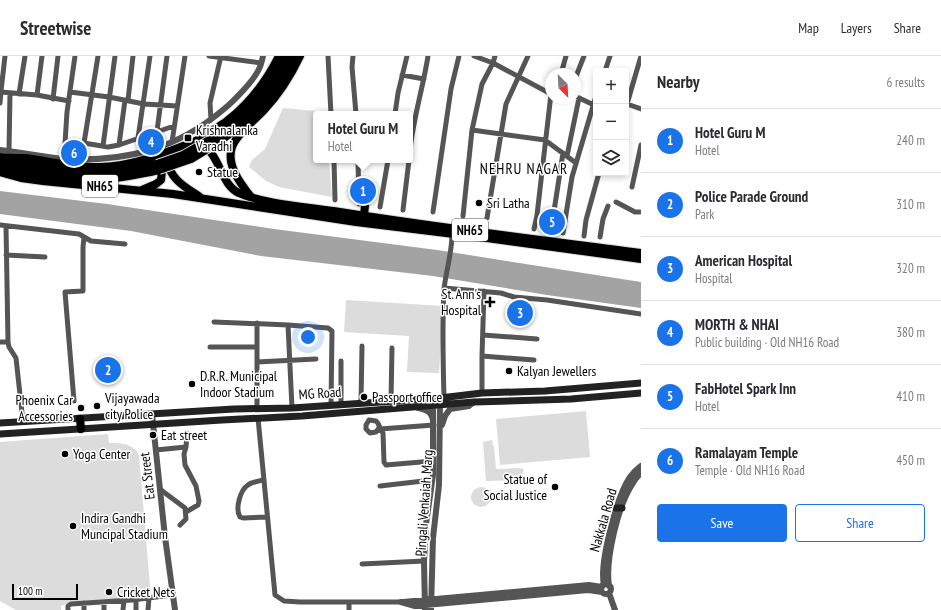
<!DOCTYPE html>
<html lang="en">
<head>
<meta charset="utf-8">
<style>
  :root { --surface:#fff; --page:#f7f7f7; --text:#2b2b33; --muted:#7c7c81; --line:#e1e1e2; --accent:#1a73e8 }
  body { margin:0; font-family:"PT Sans Narrow",sans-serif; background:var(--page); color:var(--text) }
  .controls { position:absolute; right:12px; top:12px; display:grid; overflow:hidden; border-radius:4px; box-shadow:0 2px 6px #0003 }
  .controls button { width:36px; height:36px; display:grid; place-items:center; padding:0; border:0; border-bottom:1px solid var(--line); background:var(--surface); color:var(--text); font:20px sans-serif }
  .compass { position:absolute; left:545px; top:12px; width:36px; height:36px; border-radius:50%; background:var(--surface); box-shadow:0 2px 6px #0003; rotate:156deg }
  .scale { position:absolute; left:12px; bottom:10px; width:66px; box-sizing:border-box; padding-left:4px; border:2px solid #000; border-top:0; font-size:11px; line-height:14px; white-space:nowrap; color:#000; -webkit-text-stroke:3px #fff; paint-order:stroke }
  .you { position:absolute; left:308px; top:281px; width:14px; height:14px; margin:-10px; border:3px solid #fff; border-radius:50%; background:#1a73e8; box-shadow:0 0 0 6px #1a73e833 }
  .badge { display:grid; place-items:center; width:26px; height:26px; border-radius:50%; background:var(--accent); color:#fff; font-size:13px; font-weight:700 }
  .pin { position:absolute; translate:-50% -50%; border:2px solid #fff; box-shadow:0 1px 4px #0006 }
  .popup { position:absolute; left:313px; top:55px; width:100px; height:52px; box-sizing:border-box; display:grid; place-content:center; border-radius:4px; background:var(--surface); filter:drop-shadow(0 1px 3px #0005); font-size:13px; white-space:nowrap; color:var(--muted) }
  .popup b { font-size:15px; color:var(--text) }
  .popup::after { content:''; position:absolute; left:50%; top:100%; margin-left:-8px; border:8px solid transparent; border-top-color:var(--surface) }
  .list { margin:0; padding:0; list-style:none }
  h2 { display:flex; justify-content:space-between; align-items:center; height:52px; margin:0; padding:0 16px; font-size:17px }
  h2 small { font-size:13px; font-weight:400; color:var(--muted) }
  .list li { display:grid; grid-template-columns:26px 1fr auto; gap:12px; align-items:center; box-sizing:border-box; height:64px; padding:0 16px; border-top:1px solid var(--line) }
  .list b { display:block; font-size:15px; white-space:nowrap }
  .list p { margin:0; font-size:13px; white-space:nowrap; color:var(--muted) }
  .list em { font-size:13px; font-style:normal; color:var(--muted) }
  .actions { display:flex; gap:8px; padding:12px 16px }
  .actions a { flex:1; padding:9px 0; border:1px solid var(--accent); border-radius:4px; text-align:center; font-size:14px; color:var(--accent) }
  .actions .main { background:var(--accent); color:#fff }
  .icon { flex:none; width:22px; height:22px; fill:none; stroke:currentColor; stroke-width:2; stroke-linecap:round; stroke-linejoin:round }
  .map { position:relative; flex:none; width:641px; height:554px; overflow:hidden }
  header { display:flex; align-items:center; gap:24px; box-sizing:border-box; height:56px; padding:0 20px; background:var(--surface); border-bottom:1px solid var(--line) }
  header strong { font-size:19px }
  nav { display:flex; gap:22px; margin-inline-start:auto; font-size:14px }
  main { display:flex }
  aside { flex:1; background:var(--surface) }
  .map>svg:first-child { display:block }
  .green { fill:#dcdcdc }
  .water { fill:#a3a3a3 }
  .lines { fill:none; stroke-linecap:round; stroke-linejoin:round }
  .primary-casing { stroke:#dbdbdb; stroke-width:10 }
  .trunk-casing { stroke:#dbdbdb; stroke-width:10 }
  .minor { stroke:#555; stroke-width:5 }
  .tertiary { stroke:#555; stroke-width:6 }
  .secondary { stroke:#222; stroke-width:7 }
  .primary { stroke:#000; stroke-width:8 }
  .trunk { stroke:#000; stroke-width:8 }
  .primary-bridge-casing { stroke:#dbdbdb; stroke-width:10; stroke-linecap:butt }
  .primary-bridge { stroke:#000; stroke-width:8 }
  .poi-dot { fill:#000; stroke:#fff; stroke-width:1.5 }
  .labels { text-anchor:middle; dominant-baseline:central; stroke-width:3; stroke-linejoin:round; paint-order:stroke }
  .shield { fill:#fff; stroke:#4c4c4c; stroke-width:1 }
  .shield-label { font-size:13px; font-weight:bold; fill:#000 }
  .poi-label { font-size:14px; fill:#000; stroke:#fff; text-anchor:start }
  .street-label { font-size:14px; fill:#000; stroke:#fff }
  .neighbourhood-label { font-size:15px; letter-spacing:1px; fill:#000; stroke:#fff }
</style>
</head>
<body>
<header>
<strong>Streetwise</strong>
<nav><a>Map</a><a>Layers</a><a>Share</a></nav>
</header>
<main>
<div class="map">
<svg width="641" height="554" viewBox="0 0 641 554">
  <rect width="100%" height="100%" fill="#fff"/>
  <path class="green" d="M283,52L327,56V58H316V104H329L332,141L279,131L266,125L249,111L252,104L265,93Z
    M346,244L443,250L439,317L407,316L409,280L344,276Z
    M586,355L590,401L500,409L496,363Z
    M108,378L109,387C121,387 133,387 139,399L151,542L69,547L61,550V554H16L0,545V386Z
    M492,384L493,390H494L496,413L519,412L524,413L521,422L519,424L486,425L483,386Z
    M471 441a10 10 0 1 1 20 0a10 10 0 1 1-20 0Z"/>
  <path class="water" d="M0,135L107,148L274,173L437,194L641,226V252L547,239L433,220L261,200L131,175L0,158Z"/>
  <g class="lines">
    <g class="primary-casing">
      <path id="primary" d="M211,83C244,64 269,33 287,0
        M196,85C206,78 217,72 227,65C249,48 267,24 279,0
        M214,89C248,67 276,36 294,0
        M0,105C57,115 99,122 157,108
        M0,112C34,117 69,124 104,123C123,122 141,118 159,114
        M251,141C240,127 226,109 232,91C237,77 255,64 264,54C279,38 291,19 300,0
        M80,363L81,373"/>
    </g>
    <g class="trunk-casing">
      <path id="trunk" d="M0,101C8,102 16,102 25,102C50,105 75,112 101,111C134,110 166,97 196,85C221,95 219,128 239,137C267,149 310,151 340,156C440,172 541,184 641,197
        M168,105C169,123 187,132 200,141
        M0,116L21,122L43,125L173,138L356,166L487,182L641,203
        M142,134L156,128L161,124L162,115L160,108
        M364,160L365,149"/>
    </g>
    <path class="minor" d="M209,0L261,7
      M328,0L331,58
      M353,0L352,11L356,58
      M474,0L493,7L551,38
      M495,0L493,7L482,28L472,74L545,84L576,107
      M605,15L610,0
      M561,18L566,0
      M402,19L424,23
      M575,23L584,0
      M0,35H1L5,0
      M1,35V36L37,39L69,45
      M70,36L109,41L144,48L177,50
      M19,38L25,0
      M37,39L42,0
      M575,40L596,50
      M53,43L58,0
      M128,44L133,0
      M0,47L1,36
      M627,48L641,0
      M626,50L627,48L641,53
      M395,58L398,37L407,0
      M211,64L210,47L221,0
      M157,75L167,0
      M138,82L150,0
      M65,86L84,87L108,91L119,89L174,70
      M172,86L185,0
      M84,87L98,0
      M119,89L125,44
      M103,90L115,0
      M9,95L10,37
      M410,95C413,63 423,32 428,0
      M567,100L579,42
      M64,103L67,56L75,0
      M334,104L335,144
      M358,104L359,148
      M632,131L641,89
      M616,146L635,156H640
      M380,151L388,104
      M403,154L409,104
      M554,155L563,97
      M433,156L451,33L459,0
      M463,160L472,74
      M487,162L506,48L528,0
      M0,169L79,178L91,185L125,188
      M6,170L8,286L9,291L16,302L23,366
      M534,173L537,159L551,38
      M563,177L572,121L596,40
      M584,180L586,164L599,117
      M600,181L603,163L608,150
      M6,199L45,201
      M444,232L501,237L514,241L547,244L641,258
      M214,266L288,269L328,272L332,275L331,349
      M257,267V353
      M288,269L292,352
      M483,279L537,283
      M0,286H8
      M210,291H257
      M482,300L534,304
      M341,305V348
      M257,306L316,303
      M482,337V300L484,235
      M444,342C443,305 442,269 444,233C446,215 452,197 452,178
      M74,345L65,236L83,235V191L84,181
      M391,345L392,292
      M361,347L362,290
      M258,362L275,539L284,545L300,546H401
      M379,372L376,376L370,377L366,373V369L369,364L376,365C380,368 379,373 383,377L384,406L386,409L433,405
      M380,373L434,369
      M156,394L186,391
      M263,424C259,425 252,426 248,429C240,434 235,453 240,461L243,462L267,461
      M380,430L432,424
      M161,434L185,452L186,463L180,469
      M186,456L198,449L199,445L196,430L185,409L184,398L186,391L187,377
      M362,508L424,505
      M84,547V554
      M68,554V550L71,548L132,544L172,539
      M104,554V546
      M123,554L124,544
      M136,554V543
      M148,554L149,542
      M349,554V546"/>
    <path class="tertiary" d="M0,94C21,96 42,101 63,103C125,106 176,94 224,53C234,45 253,25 258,15C261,10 262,5 263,0
      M418,352C426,354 431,355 433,364
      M152,358L165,481L175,554
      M442,369L445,360L450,353L469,350L474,346
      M601 533a5 5 0 1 1 10 0a5 5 0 1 1-10 0Z
      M604,529C599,507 617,440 630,421C633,417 637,413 641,410
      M609,530C605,504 618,449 633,427C635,423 638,420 641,417
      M609,537L615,554
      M401,546L415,550L588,534L602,536
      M403,546L589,529L602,531
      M425,554L424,505L426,468L433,419V346
      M431,554L433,482L439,429L440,346"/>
    <path class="secondary" d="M0,367L234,353L292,352L440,342L482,337L545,335L641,327
      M0,378L222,364L302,360L474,346L571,343L641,337
      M616,452H622"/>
    <use href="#primary" class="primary"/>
    <use href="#trunk" class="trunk"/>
    <g class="primary-bridge-casing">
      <path id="primary-bridge" d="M157,108L183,99L211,83
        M159,114L191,103L214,89"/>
    </g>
    <use href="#primary-bridge" class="primary-bridge"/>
  </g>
  <g class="poi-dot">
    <rect x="184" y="78" width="8" height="8" rx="2"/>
    <circle cx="199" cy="116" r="4"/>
    <circle cx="479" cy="147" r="4"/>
    <path d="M488 240h4v4h4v4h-4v4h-4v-4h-4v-4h4z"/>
    <circle cx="509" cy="315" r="4"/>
    <circle cx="192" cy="328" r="4"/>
    <circle cx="364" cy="341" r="4"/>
    <circle cx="97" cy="350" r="4"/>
    <circle cx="81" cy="352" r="4"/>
    <circle cx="153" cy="379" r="4"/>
    <circle cx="65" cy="398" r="4"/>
    <circle cx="555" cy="431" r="4"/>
    <circle cx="73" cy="470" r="4"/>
    <circle cx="109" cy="536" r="4"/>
  </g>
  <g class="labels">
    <g class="shield">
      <rect x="82" y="119" width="36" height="22" rx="3"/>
      <rect x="452" y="163" width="36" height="22" rx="3"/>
    </g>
    <g class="shield-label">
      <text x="100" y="130">NH65</text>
      <text x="470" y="174">NH65</text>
    </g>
    <g class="poi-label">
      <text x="196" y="74">Krishnalanka<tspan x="196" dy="16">Varadhi</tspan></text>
      <text x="207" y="116">Statue</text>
      <text x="487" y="147">Sri Latha</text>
      <text x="481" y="238" text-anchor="end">St. Ann's<tspan x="481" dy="16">Hospital</tspan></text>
      <text x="517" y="315">Kalyan Jewellers</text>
      <text x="200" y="320">D.R.R. Municipal<tspan x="200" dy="16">Indoor Stadium</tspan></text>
      <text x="372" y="341">Passport office</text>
      <text x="105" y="342">Vijayawada<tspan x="105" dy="16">city Police</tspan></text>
      <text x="73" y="344" text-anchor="end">Phoenix Car<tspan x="73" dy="16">Accessories</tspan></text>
      <text x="161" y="379">Eat street</text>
      <text x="73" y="398">Yoga Center</text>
      <text x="547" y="423" text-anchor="end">Statue of<tspan x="547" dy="16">Social Justice</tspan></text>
      <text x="81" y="462">Indira Gandhi<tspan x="81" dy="16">Muncipal Stadium</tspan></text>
      <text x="117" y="536">Cricket Nets</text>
    </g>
    <g class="street-label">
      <text transform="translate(320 337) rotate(-4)">MG Road</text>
      <text transform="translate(147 420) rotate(-97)">Eat Street</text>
      <text transform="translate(424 447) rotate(-86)">Pingali Venkaiah Marg</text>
      <text transform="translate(603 464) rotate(-74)">Nakkala Road</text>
    </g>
    <g class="neighbourhood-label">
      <text x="524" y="112">NEHRU NAGAR</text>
    </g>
  </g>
</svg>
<div class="controls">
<button>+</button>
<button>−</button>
<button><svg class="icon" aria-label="layers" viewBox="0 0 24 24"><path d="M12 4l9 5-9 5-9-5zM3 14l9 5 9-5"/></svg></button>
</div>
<svg class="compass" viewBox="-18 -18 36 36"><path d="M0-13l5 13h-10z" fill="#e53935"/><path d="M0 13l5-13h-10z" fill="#7c7c81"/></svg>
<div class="scale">100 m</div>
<div class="you"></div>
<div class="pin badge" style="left:363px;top:135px">1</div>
<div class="popup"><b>Hotel Guru M</b>Hotel</div>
<div class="pin badge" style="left:108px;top:314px">2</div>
<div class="pin badge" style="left:520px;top:257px">3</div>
<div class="pin badge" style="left:151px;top:86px">4</div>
<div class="pin badge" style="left:552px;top:166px">5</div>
<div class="pin badge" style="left:74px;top:97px">6</div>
</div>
<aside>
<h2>Nearby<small>6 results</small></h2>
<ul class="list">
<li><span class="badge">1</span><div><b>Hotel Guru M</b><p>Hotel</p></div><em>240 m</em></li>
<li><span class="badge">2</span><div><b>Police Parade Ground</b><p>Park</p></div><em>310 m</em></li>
<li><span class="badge">3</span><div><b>American Hospital</b><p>Hospital</p></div><em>320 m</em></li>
<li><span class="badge">4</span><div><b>MORTH &amp; NHAI</b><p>Public building · Old NH16 Road</p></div><em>380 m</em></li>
<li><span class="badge">5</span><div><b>FabHotel Spark Inn</b><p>Hotel</p></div><em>410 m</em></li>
<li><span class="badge">6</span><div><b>Ramalayam Temple</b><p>Temple · Old NH16 Road</p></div><em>450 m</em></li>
</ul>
<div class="actions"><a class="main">Save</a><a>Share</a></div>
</aside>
</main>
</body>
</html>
